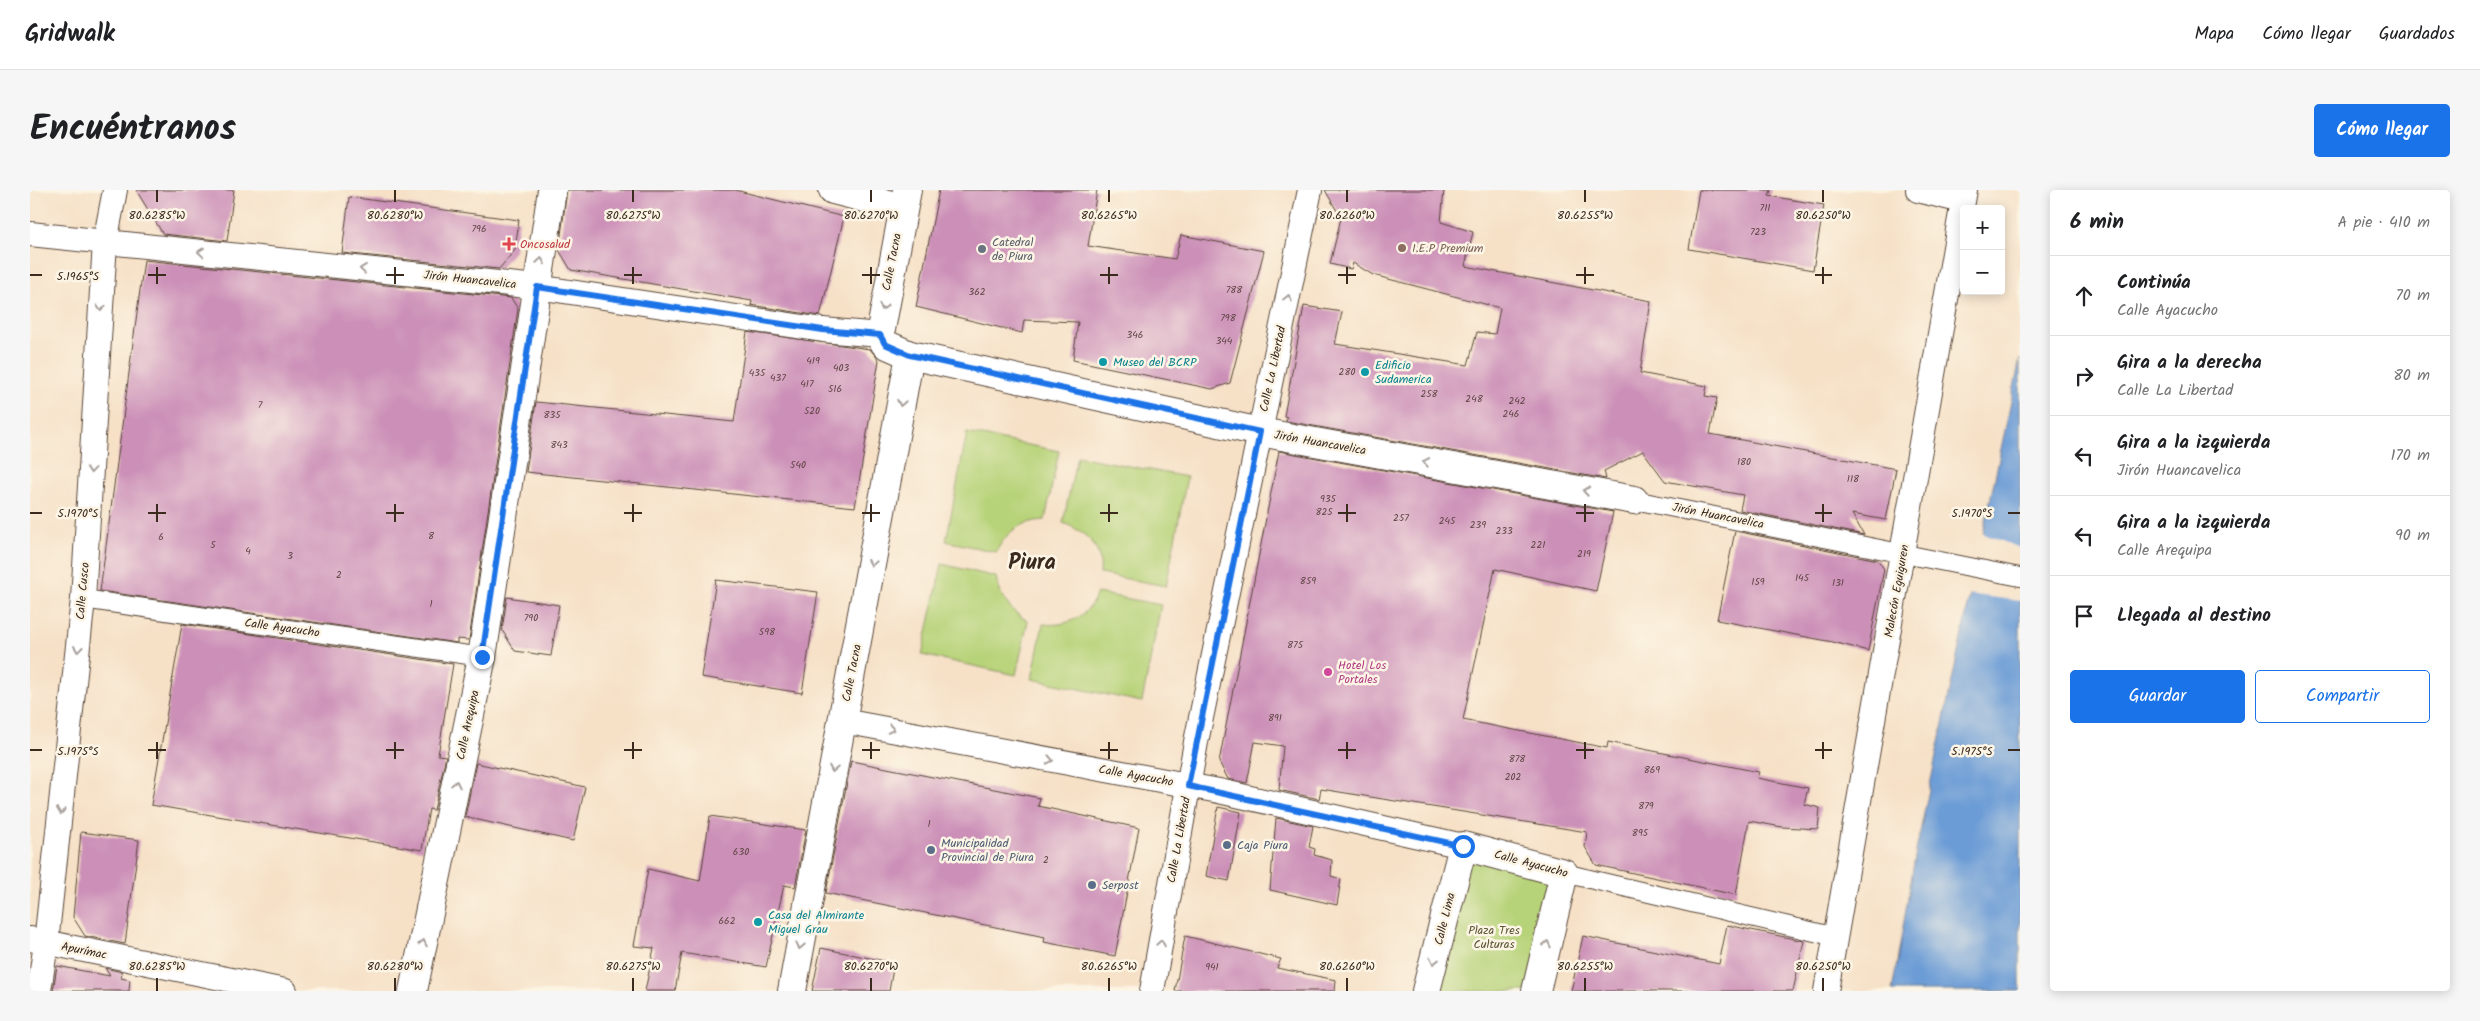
<!DOCTYPE html>
<html lang="es">
<head>
<meta charset="utf-8">
<style>
  :root { --surface:#fff; --page:#f6f6f6; --text:#202124; --muted:#757577; --line:#e0e0e0; --accent:#1a73e8 }
  body { margin:0; font-family:Kalam,sans-serif; background:var(--page); color:var(--text) }
  .controls { position:absolute; right:15px; top:15px; display:grid; overflow:hidden; border-radius:5px; box-shadow:0 2px 12px #0003 }
  .controls button { width:45px; height:45px; display:grid; place-items:center; padding:0; border:0; border-bottom:1px solid var(--line); background:var(--surface); color:var(--text); font:25px sans-serif }
  .stop { position:absolute; width:15px; height:15px; margin:-11px; border:4px solid #1a73e8; border-radius:50%; background:#fff }
  .stop.end { background:#1a73e8; border-color:#fff; box-shadow:0 1px 5px #0008 }
  .list { margin:0; padding:0; list-style:none }
  h2 { display:flex; justify-content:space-between; align-items:center; height:65px; margin:0; padding:0 20px; font-size:21px }
  h2 small { font-size:16px; font-weight:400; color:var(--muted) }
  .list li { display:grid; grid-template-columns:32px 1fr auto; gap:15px; align-items:center; box-sizing:border-box; height:80px; padding:0 20px; border-top:1px solid var(--line) }
  .list b { display:block; font-size:19px; white-space:nowrap }
  .list p { margin:0; font-size:16px; white-space:nowrap; color:var(--muted) }
  .list em { font-size:16px; font-style:normal; color:var(--muted) }
  .actions { display:flex; gap:10px; padding:15px 20px }
  .actions a { flex:1; padding:11px 0; border:1px solid var(--accent); border-radius:5px; text-align:center; font-size:18px; color:var(--accent) }
  .actions .main { background:var(--accent); color:#fff }
  .icon { flex:none; width:28px; height:28px; fill:none; stroke:currentColor; stroke-width:2; stroke-linecap:round; stroke-linejoin:round }
  .map { position:relative; flex:none; width:1990px; height:801px; overflow:hidden; border-radius:5px }
  header { display:flex; align-items:center; gap:30px; box-sizing:border-box; height:70px; padding:0 25px; background:var(--surface); border-bottom:1px solid var(--line) }
  header strong { font-size:24px }
  nav { display:flex; gap:28px; margin-inline-start:auto; font-size:18px }
  .intro { display:flex; align-items:center; justify-content:space-between; box-sizing:border-box; height:120px; padding:0 30px }
  h1 { margin:0; font-size:35px }
  .button { padding:12px 22px; border-radius:5px; background:var(--accent); color:#fff; font-size:18px; font-weight:700 }
  main { display:flex; gap:30px; padding:0 30px }
  aside { flex:1; background:var(--surface); border-radius:5px; box-shadow:0 2px 12px #0003 }
  .map>svg:first-child { display:block }
  .green { fill:#b7d379; stroke:#797e4c }
  .water { fill:#6c9cd6; stroke:#54637a }
  .pier { fill:#f6e1c7 }
  .building { fill:#cc90b8 }
  .lines { fill:none; stroke-linecap:round; stroke-linejoin:round }
  .pedestrian-casing { stroke:#574537; stroke-width:20 }
  .minor-casing { stroke:#574537; stroke-width:26 }
  .tertiary-casing { stroke:#574537; stroke-width:30 }
  .pedestrian { stroke:#fff; stroke-width:18 }
  .minor { stroke:#fff; stroke-width:24 }
  .tertiary { stroke:#fff; stroke-width:28 }
  .oneway { stroke:#a79f9a }
  .route { stroke:#1a73e8; stroke-width:6 }
  .ticks { fill:none; stroke:#3b2a1e; stroke-width:2 }
  .health-dot { fill:#e0444e; stroke:#fcf5e5; stroke-width:2 }
  .education-dot { fill:#8d6e63; stroke:#fcf5e5; stroke-width:2 }
  .worship-dot { fill:#6b7280; stroke:#fcf5e5; stroke-width:2 }
  .culture-dot { fill:#0f9aa8; stroke:#fcf5e5; stroke-width:2 }
  .hotel-dot { fill:#d1479c; stroke:#fcf5e5; stroke-width:2 }
  .service-dot { fill:#5c6f8a; stroke:#fcf5e5; stroke-width:2 }
  .labels { text-anchor:middle; dominant-baseline:central; stroke-width:5; stroke-linejoin:round; paint-order:stroke }
  .number-label { font-size:10px; fill:#5f4444 }
  .worship-label { font-size:12px; fill:#5b616d; stroke:#fcf5e5; text-anchor:start }
  .health-label { font-size:12px; fill:#be3a42; stroke:#fcf5e5; text-anchor:start }
  .education-label { font-size:12px; fill:#785e54; stroke:#fcf5e5; text-anchor:start }
  .street-label { font-size:12px; fill:#3b2a1e; stroke:#fcf5e5 }
  .culture-label { font-size:12px; fill:#0d838f; stroke:#fcf5e5; text-anchor:start }
  .hotel-label { font-size:12px; fill:#b23c85; stroke:#fcf5e5; text-anchor:start }
  .service-label { font-size:12px; fill:#4e5e75; stroke:#fcf5e5; text-anchor:start }
  .park-label { font-size:12px; fill:#5a5435; stroke:#fcf5e5 }
  .town-label { font-size:22px; font-weight:bold; fill:#3b2a1e; stroke:#fcf5e5 }
  .ticks-label { font-size:12px; text-anchor:middle; fill:#3b2a1e; stroke:#fcf5e5; stroke-width:5; stroke-linejoin:round; paint-order:stroke }
</style>
</head>
<body>
<header>
<strong>Gridwalk</strong>
<nav><a>Mapa</a><a>Cómo llegar</a><a>Guardados</a></nav>
</header>
<div class="intro"><h1>Encuéntranos</h1><a class="button">Cómo llegar</a></div>
<main>
<div class="map">
<svg width="1990" height="801" viewBox="0 0 1990 801">
  <rect width="100%" height="100%" fill="#fcf5e5"/>
  <filter id="ink" filterUnits="userSpaceOnUse"><feTurbulence type="fractalNoise" baseFrequency=".02" numOctaves="2"/><feDisplacementMap in="SourceGraphic" scale="10" xChannelSelector="R" yChannelSelector="G"/><feConvolveMatrix kernelMatrix="1 2 1 2 8 2 1 2 1" color-interpolation-filters="sRGB"/></filter>
  <filter id="wash" filterUnits="userSpaceOnUse"><feTurbulence type="fractalNoise" baseFrequency=".0096" numOctaves="4" result="noise"/><feDisplacementMap in="SourceGraphic" scale="20" xChannelSelector="R" yChannelSelector="G"/><feGaussianBlur stdDeviation="1.12" result="paint"/><feColorMatrix in="noise" values="0 0 0 0 0 0 0 0 0 0 0 0 0 0 0 0 0 1.4 0 .05"/><feComposite in="paint" operator="in"/></filter>
  <g filter="url(#wash)">
    <rect width="100%" height="100%" fill="#f6e1c7"/>
    <path class="green" d="M937,243L1029,261L1015,330C990,332 978,340 966,362L916,351Z
      M1047,266L1157,287L1136,396L1070,384C1073,358 1057,342 1033,333Z
      M912,374L966,387C969,406 980,422 998,431L986,485L892,465Z
      M1067,403L1131,415L1112,512L1002,489L1013,434C1038,437 1058,427 1067,403Z
      M1433,656L1534,683L1506,801H1396Z"/>
    <path class="water" d="M1990,169V801H1862L1886,661Z"/>
    <path class="pier" d="M1951,343L1990,358V411L1938,404Z"/>
    <g id="blocks">
      <path class="building" d="M106,0H204L197,51L133,44Z
        M537,0H705L814,27L790,126L721,115L722,111L541,80L529,60Z
        M909,0H1067L1058,56L1145,69L1151,45L1234,61L1200,193L1182,199L1043,170L1048,132L994,130L992,143L886,117Z
        M1295,0H1414L1411,32L1443,42L1435,76L1621,111L1610,183L1677,196L1675,206L1687,208L1680,244L1866,279L1856,330L1822,324L1834,345L1710,320L1713,305L1635,291L1613,261L1574,281L1576,289L1256,231L1257,227L1254,226L1274,116L1312,122L1305,154L1438,175L1447,142L1465,144L1470,118L1343,85L1323,73L1321,79L1300,74L1311,28Z
        M1669,0H1741L1739,6L1794,15L1783,80L1659,59Z
        M319,7L489,30L485,60L469,79L312,63Z
        M114,70L481,108L488,119L439,450L427,449V453L70,401Z
        M717,142L840,159L849,170L825,317L496,282L506,212L704,232Z
        M1249,261L1583,322L1566,401L1465,379L1433,530L1577,558L1578,552L1729,582L1727,588L1778,598L1774,614L1790,618L1788,639L1752,637L1719,631L1706,705L1566,675L1555,657L1557,642L1291,599L1289,609L1249,600L1253,556L1225,552L1217,593L1198,589L1189,572Z
        M1705,341L1848,370L1854,379L1838,461L1803,452L1687,430Z
        M686,390L788,402L772,503L671,487Z
        M477,407L529,415L521,466L485,461L472,440Z
        M152,434L423,474L408,565L416,566L404,620L399,619L392,660L121,615Z
        M821,571L1010,608L1008,616L1109,638L1085,766L1014,752L1015,747L796,703Z
        M446,573L555,597L543,651L435,627Z
        M1188,617L1211,622L1199,691L1176,686Z
        M680,626L776,640L765,697L754,695L736,777L652,763L645,801H615L624,758L604,756L618,679L670,691Z
        M1246,628L1283,636L1279,657L1285,659L1284,665L1302,670L1301,686L1311,689L1307,715L1240,700Z
        M51,642L109,650L95,754L55,746L43,727Z
        M1697,735L1774,751L1763,801H1541L1553,746L1689,774Z
        M1155,746L1251,769L1247,778L1306,790L1305,801H1145Z
        M791,758L864,773L859,801H782Z
        M27,776L80,786L75,778L92,782L91,788L100,790L99,801H23Z"/>
    </g>
  </g>
  <g filter="url(#ink)">
    <use href="#blocks" fill-opacity="0" stroke="#574537" stroke-width="1"/>
    <g class="lines">
      <g class="pedestrian-casing">
        <path id="pedestrian" d="M1604,310L1990,387
          M53,409L452,467
          M1534,683L1806,747"/>
      </g>
      <g class="minor-casing">
        <path id="minor" d="M1888,0L1933,11
          M0,44L507,97L793,140L850,145
          M813,531L1189,601L1433,656
          M0,749L255,801
          M9,801L16,753L53,409L75,52L85,0
          M1122,801L1166,552L1280,0
          M1796,801L1935,0"/>
      </g>
      <g class="tertiary-casing">
        <path id="tertiary" d="M803,0L873,18
          M877,0L850,145L855,154L880,165L1230,242L1604,310
          M383,801L452,467L522,0
          M762,801L880,165
          M1396,801L1433,656L1534,683L1506,801"/>
      </g>
      <use href="#pedestrian" class="pedestrian"/>
      <use href="#minor" class="minor"/>
      <use href="#tertiary" class="tertiary"/>
    </g>
    <defs><path id="oneway-chevron" d="M-2-3.5L2.5 0L-2 3.5" fill="none" stroke-width="1.6" stroke-linecap="round" stroke-linejoin="round" transform="scale(1.25)"/></defs>
    <g class="oneway">
      <use href="#oneway-chevron" transform="translate(171 62) rotate(-174)"/>
      <use href="#oneway-chevron" transform="translate(511 71) rotate(-81)"/>
      <use href="#oneway-chevron" transform="translate(333 79) rotate(-174)"/>
      <use href="#oneway-chevron" transform="translate(1258 108) rotate(-78)"/>
      <use href="#oneway-chevron" transform="translate(853 117) rotate(101)"/>
      <use href="#oneway-chevron" transform="translate(71 118) rotate(94)"/>
      <use href="#oneway-chevron" transform="translate(871 213) rotate(100)"/>
      <use href="#oneway-chevron" transform="translate(1396 272) rotate(-170)"/>
      <use href="#oneway-chevron" transform="translate(61 280) rotate(94)"/>
      <use href="#oneway-chevron" transform="translate(1556 301) rotate(-170)"/>
      <use href="#oneway-chevron" transform="translate(842 373) rotate(100)"/>
      <use href="#oneway-chevron" transform="translate(48 459) rotate(96)"/>
      <use href="#oneway-chevron" transform="translate(861 539) rotate(11)"/>
      <use href="#oneway-chevron" transform="translate(1020 570) rotate(11)"/>
      <use href="#oneway-chevron" transform="translate(803 579) rotate(101)"/>
      <use href="#oneway-chevron" transform="translate(426 594) rotate(-78)"/>
      <use href="#oneway-chevron" transform="translate(31 621) rotate(96)"/>
      <use href="#oneway-chevron" transform="translate(393 753) rotate(-78)"/>
      <use href="#oneway-chevron" transform="translate(1131 753) rotate(-80)"/>
      <use href="#oneway-chevron" transform="translate(1517 754) rotate(-77)"/>
      <use href="#oneway-chevron" transform="translate(770 756) rotate(101)"/>
      <use href="#oneway-chevron" transform="translate(1404 771) rotate(104)"/>
    </g>
  </g>
  <g class="lines" filter="url(#ink)">
    <path class="route" d="M452,467L507,97L793,140L850,145L855,154L880,165L1230,242L1158,596L1433,656"/>
  </g>
  <path class="ticks" d="M127,0V12M365,0V12M603,0V12M841,0V12M1079,0V12M1317,0V12M1555,0V12M1793,0V12M127,77V94M365,77V94M603,77V94M841,77V94M1079,77V94M1317,77V94M1555,77V94M1793,77V94M0,85H12M118,85H136M356,85H374M594,85H612M832,85H850M1070,85H1088M1308,85H1326M1546,85H1564M1785,85H1802M127,314V332M365,314V332M603,314V332M841,314V332M1079,314V332M1317,314V332M1555,314V332M1793,314V332M0,323H12M118,323H136M356,323H374M594,323H612M832,323H850M1070,323H1088M1308,323H1326M1546,323H1564M1785,323H1802M1978,323H1990M127,552V569M365,552V569M603,552V569M841,552V569M1079,552V569M1317,552V569M1555,552V569M1793,552V569M0,560H12M118,560H136M356,560H374M594,560H612M832,560H850M1070,560H1088M1308,560H1326M1546,560H1564M1785,560H1802M1978,560H1990M127,788V801M365,788V801M603,788V801M841,788V801M1079,788V801M1317,788V801M1555,788V801M1793,788V801"/>
  <path class="health-dot" d="M476.5 46.5h5v5h5v5h-5v5h-5v-5h-5v-5h5z"/>
  <circle class="education-dot" cx="1372" cy="58" r="5"/>
  <circle class="worship-dot" cx="952" cy="59" r="5"/>
  <g class="culture-dot">
    <circle cx="1073" cy="172" r="5"/>
    <circle cx="1335" cy="182" r="5"/>
    <circle cx="728" cy="732" r="5"/>
  </g>
  <circle class="hotel-dot" cx="1298" cy="482" r="5"/>
  <g class="service-dot">
    <circle cx="1197" cy="655" r="5"/>
    <circle cx="901" cy="660" r="5"/>
    <circle cx="1062" cy="695" r="5"/>
  </g>
  <g class="labels">
    <g class="number-label">
      <text x="1735" y="18">711</text>
      <text x="449" y="39">796</text>
      <text x="1728" y="42">723</text>
      <text x="1204" y="100">788</text>
      <text x="947" y="102">362</text>
      <text x="1198" y="128">798</text>
      <text x="1105" y="145">346</text>
      <text x="1194" y="151">344</text>
      <text x="783" y="171">419</text>
      <text x="811" y="178">403</text>
      <text x="1317" y="182">280</text>
      <text x="727" y="183">435</text>
      <text x="748" y="188">437</text>
      <text x="777" y="194">417</text>
      <text x="805" y="199">516</text>
      <text x="1399" y="204">258</text>
      <text x="1444" y="209">248</text>
      <text x="1487" y="211">242</text>
      <text x="230" y="215">7</text>
      <text x="782" y="221">520</text>
      <text x="1481" y="224">246</text>
      <text x="522" y="225">835</text>
      <text x="529" y="255">843</text>
      <text x="1714" y="272">180</text>
      <text x="768" y="275">540</text>
      <text x="1823" y="289">118</text>
      <text x="1298" y="309">935</text>
      <text x="1294" y="322">825</text>
      <text x="1371" y="328">257</text>
      <text x="1417" y="331">245</text>
      <text x="1448" y="335">239</text>
      <text x="1474" y="341">233</text>
      <text x="401" y="346">8</text>
      <text x="131" y="347">6</text>
      <text x="183" y="355">5</text>
      <text x="1508" y="355">221</text>
      <text x="218" y="361">4</text>
      <text x="1554" y="364">219</text>
      <text x="260" y="366">3</text>
      <text x="309" y="385">2</text>
      <text x="1772" y="388">145</text>
      <text x="1278" y="391">859</text>
      <text x="1728" y="392">159</text>
      <text x="1808" y="393">131</text>
      <text x="401" y="414">1</text>
      <text x="501" y="428">790</text>
      <text x="737" y="442">598</text>
      <text x="1265" y="455">875</text>
      <text x="1245" y="528">891</text>
      <text x="1487" y="569">878</text>
      <text x="1622" y="580">869</text>
      <text x="1483" y="587">202</text>
      <text x="1616" y="616">879</text>
      <text x="899" y="634">1</text>
      <text x="1610" y="643">895</text>
      <text x="711" y="662">630</text>
      <text x="1016" y="670">2</text>
      <text x="697" y="731">662</text>
      <text x="1182" y="777">941</text>
    </g>
    <g class="worship-label">
      <text x="962" y="52">Catedral<tspan x="962" dy="14">de Piura</tspan></text>
    </g>
    <g class="health-label">
      <text x="490" y="54">Oncosalud</text>
    </g>
    <g class="education-label">
      <text x="1382" y="58">I.E.P Premium</text>
    </g>
    <g class="street-label">
      <text transform="translate(862 72) rotate(-79)">Calle Tacna</text>
      <text transform="translate(440 90) rotate(6)">Jirón Huancavelica</text>
      <text transform="translate(1243 179) rotate(-78)">Calle La Libertad</text>
      <text transform="translate(1290 253) rotate(10)">Jirón Huancavelica</text>
      <text transform="translate(1688 326) rotate(11)">Jirón Huancavelica</text>
      <text transform="translate(53 401) rotate(-85)">Calle Cusco</text>
      <text transform="translate(1867 401) rotate(-80)">Malecón Eguiguren</text>
      <text transform="translate(252 438) rotate(8)">Calle Ayacucho</text>
      <text transform="translate(822 483) rotate(-79)">Calle Tacna</text>
      <text transform="translate(438 535) rotate(-78)">Calle Arequipa</text>
      <text transform="translate(1106 586) rotate(10)">Calle Ayacucho</text>
      <text transform="translate(1149 650) rotate(-80)">Calle La Libertad</text>
      <text transform="translate(1501 674) rotate(15)">Calle Ayacucho</text>
      <text transform="translate(1415 729) rotate(-76)">Calle Lima</text>
      <text transform="translate(54 761) rotate(11)">Apurímac</text>
    </g>
    <g class="culture-label">
      <text x="1083" y="172">Museo del BCRP</text>
      <text x="1345" y="175">Edificio<tspan x="1345" dy="14">Sudamerica</tspan></text>
      <text x="738" y="725">Casa del Almirante<tspan x="738" dy="14">Miguel Grau</tspan></text>
    </g>
    <g class="hotel-label">
      <text x="1308" y="475">Hotel Los<tspan x="1308" dy="14">Portales</tspan></text>
    </g>
    <g class="service-label">
      <text x="911" y="653">Municipalidad<tspan x="911" dy="14">Provincial de Piura</tspan></text>
      <text x="1207" y="655">Caja Piura</text>
      <text x="1072" y="695">Serpost</text>
    </g>
    <g class="park-label">
      <text x="1464" y="740">Plaza Tres<tspan x="1464" dy="14">Culturas</tspan></text>
    </g>
    <g class="town-label">
      <text x="1002" y="373">Piura</text>
    </g>
  </g>
  <g class="ticks-label">
    <text x="127" y="29">80.6285°W</text>
    <text x="365" y="29">80.6280°W</text>
    <text x="603" y="29">80.6275°W</text>
    <text x="841" y="29">80.6270°W</text>
    <text x="1079" y="29">80.6265°W</text>
    <text x="1317" y="29">80.6260°W</text>
    <text x="1555" y="29">80.6255°W</text>
    <text x="1793" y="29">80.6250°W</text>
    <text x="48" y="90">5.1965°S</text>
    <text x="48" y="327">5.1970°S</text>
    <text x="1942" y="327">5.1970°S</text>
    <text x="48" y="565">5.1975°S</text>
    <text x="1942" y="565">5.1975°S</text>
    <text x="127" y="780">80.6285°W</text>
    <text x="365" y="780">80.6280°W</text>
    <text x="603" y="780">80.6275°W</text>
    <text x="841" y="780">80.6270°W</text>
    <text x="1079" y="780">80.6265°W</text>
    <text x="1317" y="780">80.6260°W</text>
    <text x="1555" y="780">80.6255°W</text>
    <text x="1793" y="780">80.6250°W</text>
  </g>
</svg>
<div class="controls">
<button>+</button>
<button>−</button>
</div>
<div class="stop" style="left:1433px;top:656px"></div>
<div class="stop end" style="left:452px;top:467px"></div>
</div>
<aside>
<h2>6 min<small>A pie · 410 m</small></h2>
<ul class="list">
<li><svg class="icon" aria-label="ahead" viewBox="0 0 24 24"><path d="M12 20V5M6 11l6-6 6 6"/></svg><div><b>Continúa</b><p>Calle Ayacucho</p></div><em>70 m</em></li>
<li><svg class="icon" aria-label="right" viewBox="0 0 24 24"><path d="M7 20v-9h11M14 6l5 5-5 5"/></svg><div><b>Gira a la derecha</b><p>Calle La Libertad</p></div><em>80 m</em></li>
<li><svg class="icon" aria-label="left" viewBox="0 0 24 24"><path d="M17 20v-9H6M10 6l-5 5 5 5"/></svg><div><b>Gira a la izquierda</b><p>Jirón Huancavelica</p></div><em>170 m</em></li>
<li><svg class="icon" aria-label="left" viewBox="0 0 24 24"><path d="M17 20v-9H6M10 6l-5 5 5 5"/></svg><div><b>Gira a la izquierda</b><p>Calle Arequipa</p></div><em>90 m</em></li>
<li><svg class="icon" aria-label="arrive" viewBox="0 0 24 24"><path d="M6 21V4h12l-3 4 3 4H6"/></svg><div><b>Llegada al destino</b></div></li>
</ul>
<div class="actions"><a class="main">Guardar</a><a>Compartir</a></div>
</aside>
</main>
</body>
</html>
